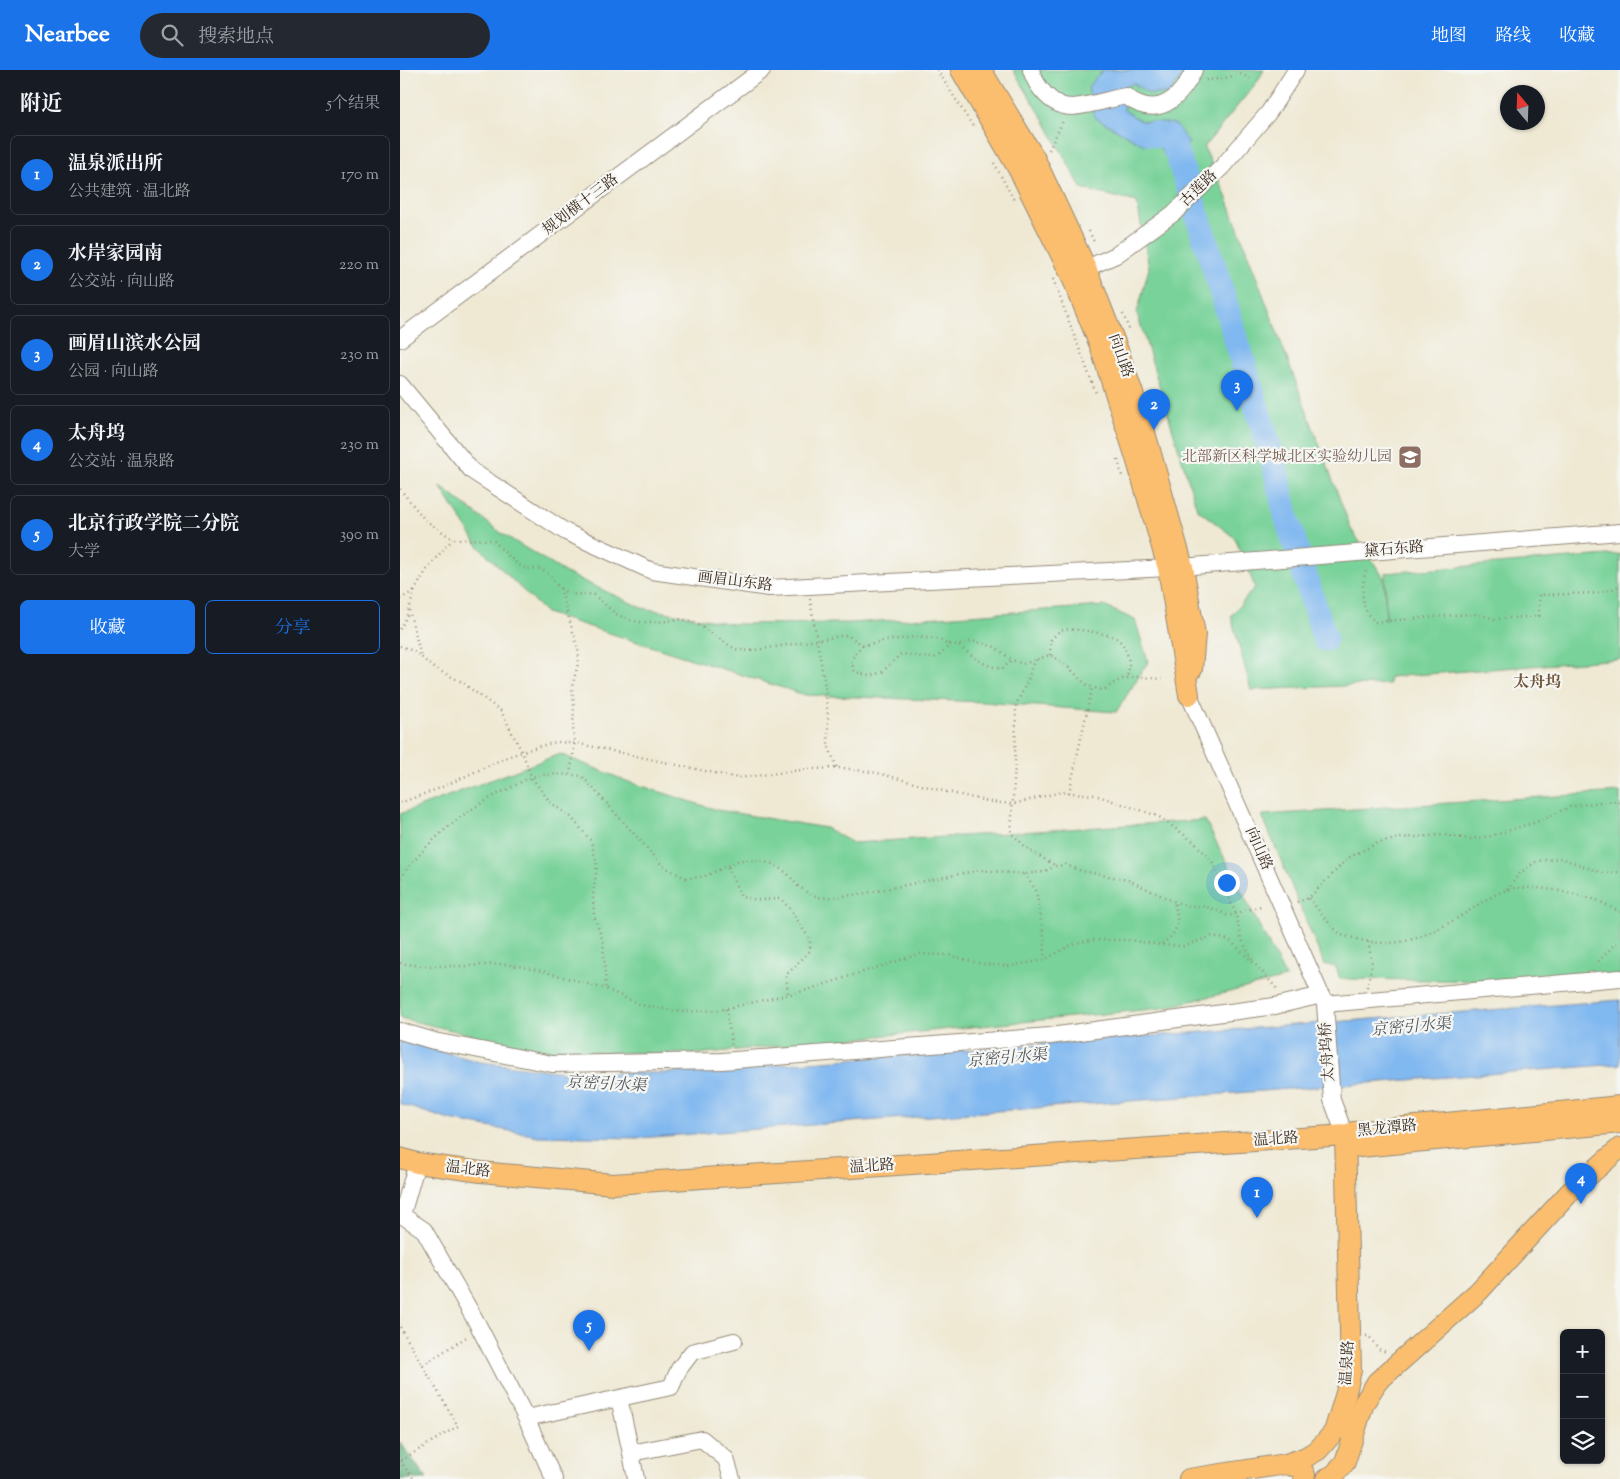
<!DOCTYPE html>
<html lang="zh">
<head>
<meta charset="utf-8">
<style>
  :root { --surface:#171b24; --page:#242831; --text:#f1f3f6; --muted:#9ea1a6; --line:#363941; --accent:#1a73e8 }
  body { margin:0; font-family:"Sorts Mill Goudy","Noto Serif SC",serif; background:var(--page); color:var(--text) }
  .controls { position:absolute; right:15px; bottom:15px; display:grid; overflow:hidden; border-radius:8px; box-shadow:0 1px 4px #0004 }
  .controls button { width:45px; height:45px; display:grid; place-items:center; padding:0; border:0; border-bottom:1px solid var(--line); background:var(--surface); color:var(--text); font:25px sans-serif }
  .compass { position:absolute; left:1100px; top:15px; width:45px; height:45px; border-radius:50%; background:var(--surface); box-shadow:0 1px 4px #0004; rotate:341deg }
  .you { position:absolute; left:826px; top:812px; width:18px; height:18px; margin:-12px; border:4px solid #fff; border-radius:50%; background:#1a73e8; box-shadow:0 0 0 8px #1a73e833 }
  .badge { display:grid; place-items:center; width:32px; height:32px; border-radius:50%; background:var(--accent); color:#fff; font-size:16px; font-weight:700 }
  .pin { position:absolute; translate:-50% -41px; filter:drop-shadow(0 1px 2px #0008) }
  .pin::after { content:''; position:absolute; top:26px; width:18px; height:15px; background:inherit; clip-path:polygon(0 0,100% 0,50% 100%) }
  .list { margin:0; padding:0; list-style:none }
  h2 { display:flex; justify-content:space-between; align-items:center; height:65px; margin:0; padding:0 20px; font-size:21px }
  h2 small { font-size:16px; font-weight:400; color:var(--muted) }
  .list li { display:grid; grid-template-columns:32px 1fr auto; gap:15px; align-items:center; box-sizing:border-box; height:80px; margin:0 10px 10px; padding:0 10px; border:1px solid var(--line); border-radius:8px }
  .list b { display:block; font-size:19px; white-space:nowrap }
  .list p { margin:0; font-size:16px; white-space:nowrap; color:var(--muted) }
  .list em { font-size:16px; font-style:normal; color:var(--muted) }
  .actions { display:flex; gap:10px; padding:15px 20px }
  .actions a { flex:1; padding:11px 0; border:1px solid var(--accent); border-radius:8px; text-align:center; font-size:18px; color:var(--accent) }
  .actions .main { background:var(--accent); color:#fff }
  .icon { flex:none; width:28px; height:28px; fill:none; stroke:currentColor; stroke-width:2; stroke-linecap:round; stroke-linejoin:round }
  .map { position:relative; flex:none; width:1220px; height:1409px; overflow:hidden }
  header { display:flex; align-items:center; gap:30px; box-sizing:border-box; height:70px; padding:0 25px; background:var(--accent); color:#fff }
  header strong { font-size:24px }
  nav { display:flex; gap:28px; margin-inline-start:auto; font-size:18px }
  .search { width:350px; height:45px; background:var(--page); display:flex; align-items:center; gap:12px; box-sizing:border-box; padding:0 18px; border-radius:28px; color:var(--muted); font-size:19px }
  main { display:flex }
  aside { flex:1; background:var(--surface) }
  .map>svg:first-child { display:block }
  .green { fill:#78d299; stroke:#5a7e5c }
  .forest { fill:#62b481; stroke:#4e6f50 }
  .water { fill:#80b8f0; stroke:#5e7187 }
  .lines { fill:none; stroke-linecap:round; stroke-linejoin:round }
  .river { stroke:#80b8f0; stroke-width:25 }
  .minor-casing { stroke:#958a79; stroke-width:18 }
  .major-casing { stroke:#958a79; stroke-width:22 }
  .path { stroke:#958a79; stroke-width:2.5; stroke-dasharray:1 4; stroke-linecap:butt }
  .minor { stroke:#fff; stroke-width:16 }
  .major { stroke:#fabe6e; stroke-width:20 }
  .labels { text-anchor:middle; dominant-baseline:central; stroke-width:4.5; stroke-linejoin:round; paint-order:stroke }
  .street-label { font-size:15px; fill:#3b2a1e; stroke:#f6f6f2 }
  .education-label { font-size:15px; fill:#785e54; stroke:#f6f6f2; text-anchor:end }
  .neighbourhood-label { font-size:16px; font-weight:bold; fill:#72563b; stroke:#f6f6f2 }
  .water-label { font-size:16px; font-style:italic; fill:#50555d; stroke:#f6f6f2 }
</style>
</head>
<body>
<header>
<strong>Nearbee</strong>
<div class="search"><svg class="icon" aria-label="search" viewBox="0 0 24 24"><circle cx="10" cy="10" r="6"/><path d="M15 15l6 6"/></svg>搜索地点</div>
<nav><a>地图</a><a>路线</a><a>收藏</a></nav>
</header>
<main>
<aside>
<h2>附近<small>5个结果</small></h2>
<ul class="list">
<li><span class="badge">1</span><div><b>温泉派出所</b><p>公共建筑 · 温北路</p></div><em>170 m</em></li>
<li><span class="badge">2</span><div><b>水岸家园南</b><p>公交站 · 向山路</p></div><em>220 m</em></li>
<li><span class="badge">3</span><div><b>画眉山滨水公园</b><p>公园 · 向山路</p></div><em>230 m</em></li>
<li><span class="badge">4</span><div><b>太舟坞</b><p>公交站 · 温泉路</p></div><em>230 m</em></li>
<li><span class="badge">5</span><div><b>北京行政学院二分院</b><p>大学</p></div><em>390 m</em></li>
</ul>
<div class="actions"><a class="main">收藏</a><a>分享</a></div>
</aside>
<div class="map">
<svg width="1220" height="1409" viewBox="0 0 1220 1409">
  <rect width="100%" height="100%" fill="#f6f6f2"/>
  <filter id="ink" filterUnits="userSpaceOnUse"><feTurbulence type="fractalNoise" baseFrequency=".02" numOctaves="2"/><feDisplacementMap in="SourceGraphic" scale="10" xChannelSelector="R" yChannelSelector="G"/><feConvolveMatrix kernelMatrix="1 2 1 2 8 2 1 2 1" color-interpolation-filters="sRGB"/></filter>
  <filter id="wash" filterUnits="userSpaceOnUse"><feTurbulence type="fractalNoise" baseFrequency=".0096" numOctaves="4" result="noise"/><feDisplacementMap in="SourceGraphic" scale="20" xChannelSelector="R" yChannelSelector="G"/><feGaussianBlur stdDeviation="1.12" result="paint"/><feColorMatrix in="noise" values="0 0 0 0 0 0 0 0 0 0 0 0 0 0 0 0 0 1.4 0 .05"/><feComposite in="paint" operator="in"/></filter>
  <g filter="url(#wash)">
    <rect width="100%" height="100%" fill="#efe9d4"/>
    <path class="green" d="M613,0H864L857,12L804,77L826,126L951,459L984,508L986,551L985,503L1220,484V589L989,607V614L851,620L831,546L855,517L835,468L797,439L737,243L749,198L737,132L682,119L643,48Z
      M40,416L101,463L166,503L242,538L333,554L450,553L704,536L735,550L748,592L716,642L583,632L405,625L146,543L78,476Z
      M160,684L229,712L317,740L426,758L453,773L805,750L886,908L763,938L297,984L141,981L0,948V744Z
      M1220,722V910L1205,912L940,909L936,897L924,894L862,745Z"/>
    <path class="forest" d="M0,1372L27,1409H0Z"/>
    <path class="water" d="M703,0H785L783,5L769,24H749L733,13L723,19L724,40L741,51L775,54L789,73L766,88L758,75H744L694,47L688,17Z
      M1220,930V994L239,1068L138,1066L50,1050L0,1034V970L80,992L172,1003H267Z"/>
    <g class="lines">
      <path class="river" d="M752,64L769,67L778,86L815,200L874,394L887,449L925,569"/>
    </g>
  </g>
  <g filter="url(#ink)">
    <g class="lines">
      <g class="minor-casing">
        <path id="minor" d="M631,0C636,17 652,37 672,37C688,36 709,29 726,26C756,50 780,30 794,0
          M676,203L716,185L774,143L822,97L869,42L896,0
          M0,269L362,0
          M0,314L72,401L166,462L252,501L369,518L768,498L1220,462
          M789,625L925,934L932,1030L945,1065
          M925,934L1220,908
          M0,961L34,971L152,994L322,991L650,966L875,936L922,925
          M0,1144L24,1160L77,1253L126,1348L154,1409
          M2,1145L17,1093
          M219,1328L231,1383
          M126,1348L271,1317L279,1299L292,1282L334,1271
          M236,1409L231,1383L302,1369L326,1389L332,1409"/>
      </g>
      <g class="major-casing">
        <path id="major" d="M561,0L620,102L671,205L699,273L736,388L768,498L789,625
          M581,0L634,87L686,198L719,283L738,338L783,497L795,564L792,599
          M945,1065L960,1077L1220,1053
          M0,1088L17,1093L81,1102L213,1114L945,1065L954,1062L1220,1036
          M886,1394L901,1398L905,1405L904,1409
          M789,1409L886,1394L904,1388L918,1380L934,1362L946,1323L951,1300L945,1065
          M926,1409L935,1404L945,1392L964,1333L977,1312L1079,1221L1170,1122L1220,1078"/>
      </g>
      <path class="path" d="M537,0L574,58
        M806,10L821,9L840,4L850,8
        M649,80L664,49
        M594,93L614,130
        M689,161L694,172
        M653,209L696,323
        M723,244L730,262
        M718,390L722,406
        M0,419L25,450L53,469L93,470C102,479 113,493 125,498C130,500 136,498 141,499C149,503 152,508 157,515C166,526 180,525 193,524L216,544L230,550L239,552H259L281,549L294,552L335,579L350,581L447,565L463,575L483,571L515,567L538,569L547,574L562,575L572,571L595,577L612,590L623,594L650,585C656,588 662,592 667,596C683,609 680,616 704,620C728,602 733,607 762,609
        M966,501C962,513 961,531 967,543C969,546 973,549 975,552L1056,545L1077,544L1095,549L1139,546V525L1199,523L1215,518L1220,515
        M160,518L178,579L179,590L172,617L174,636L173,659L175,673L170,704
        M0,529L14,521
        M410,529L425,616L428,648V675L437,698
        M9,540L21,586
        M0,559C7,548 10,535 14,523C23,502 38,485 53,469
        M463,575L455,583L451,592L455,602L470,606L482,602L501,584C511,584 532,591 538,586C543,583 547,578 550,574
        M0,576L16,582L32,597L60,611L101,641L122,682L132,708L151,733L171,747L191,771L197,795L193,826L194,846L203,871L206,919
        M559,576C574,587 583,596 602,599L612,590
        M650,585L651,570C654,567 658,561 662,560C669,557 710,564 716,568C727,575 732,595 727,606
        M636,590L632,595L628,610L616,635L615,694L611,763L629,780L656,796
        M669,723L692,618
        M0,733L40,718L107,687L140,676L158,672L180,674L338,708L410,699L443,698L478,703L543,721L591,732L613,734L661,722L695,725L758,746L793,771L812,791L836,844L841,868L854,893
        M328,797L341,827L358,830L381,829L390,839L410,870V881L386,905L388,924
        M624,804L636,820L645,874L644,890
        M0,808C32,767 62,741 108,719C116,715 124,710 132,707C148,703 165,704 182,706L263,796L285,808L303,807L340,790H355L373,794L387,803L398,816L411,825L423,828L461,824L579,800L624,804L643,802L656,796L666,795L682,801L728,810L773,831L789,836H802L817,840L828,846L861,836
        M1107,820L1120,803L1137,791L1161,788L1202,803L1220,802
        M909,828C918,839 930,857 942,865C946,867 952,867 957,869C992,878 1016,871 1047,854C1067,844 1085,827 1107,820C1128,813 1175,823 1196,830C1204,833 1212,838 1220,842
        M897,832L909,828L948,788L978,773L1000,768L1044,765L1069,769L1091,766L1139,751L1170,737L1206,731L1220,732
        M762,874C780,861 779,852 774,832
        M0,893L21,896H65L106,894L142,901L206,919L241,935L281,942L319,940L404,921L519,884L549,885L581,894L611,896L644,890L673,874L692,870H729L761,875L783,876L813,866L829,870L854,893L878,920
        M1195,895L1213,876L1220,871
        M967,917L972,893L968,872
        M326,939L332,977
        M0,1257L58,1356L0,1391
        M966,1266H969L978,1279L986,1282
        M23,1295L68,1266
        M0,1391L14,1409"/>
      <use href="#minor" class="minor"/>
      <use href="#major" class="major"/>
    </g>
  </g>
  <defs>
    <g id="school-square" transform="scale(1.25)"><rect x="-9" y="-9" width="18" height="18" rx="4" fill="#8d6e63" stroke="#f6f6f2"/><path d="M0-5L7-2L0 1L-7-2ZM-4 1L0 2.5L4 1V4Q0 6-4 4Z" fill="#fff"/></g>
  </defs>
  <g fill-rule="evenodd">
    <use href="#school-square" x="1010" y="387"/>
  </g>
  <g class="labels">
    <g class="street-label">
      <text transform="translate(799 119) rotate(-44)">古莲路</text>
      <text transform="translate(181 135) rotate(-37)">规划横十三路</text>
      <text transform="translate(720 286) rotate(70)">向山路</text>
      <text transform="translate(994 480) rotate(-5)">黛石东路</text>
      <text transform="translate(335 512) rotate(7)">画眉山东路</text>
      <text transform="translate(858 779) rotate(66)">向山路</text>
      <text transform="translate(928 982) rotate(-94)">太舟坞桥</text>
      <text transform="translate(987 1059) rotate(-6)">黑龙潭路</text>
      <text transform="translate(876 1070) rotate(-4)">温北路</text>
      <text transform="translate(472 1097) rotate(-4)">温北路</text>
      <text transform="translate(68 1100) rotate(7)">温北路</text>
      <text transform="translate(948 1293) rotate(-86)">温泉路</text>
    </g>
    <g class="education-label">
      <text x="992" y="387">北部新区科学城北区实验幼儿园</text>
    </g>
    <g class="neighbourhood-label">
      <text x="1137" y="613">太舟坞</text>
    </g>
    <g class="water-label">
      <text transform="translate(1011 958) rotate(-5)">京密引水渠</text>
      <text transform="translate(607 989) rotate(-5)">京密引水渠</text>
      <text transform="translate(206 1015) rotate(3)">京密引水渠</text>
    </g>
  </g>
</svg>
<div class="controls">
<button>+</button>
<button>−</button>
<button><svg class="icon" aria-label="layers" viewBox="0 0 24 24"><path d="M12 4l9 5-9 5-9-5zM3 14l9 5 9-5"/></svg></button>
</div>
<svg class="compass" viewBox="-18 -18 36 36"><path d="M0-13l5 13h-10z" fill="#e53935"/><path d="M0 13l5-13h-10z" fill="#9ea1a6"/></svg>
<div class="you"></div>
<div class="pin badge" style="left:857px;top:1148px">1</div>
<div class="pin badge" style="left:754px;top:360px">2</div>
<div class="pin badge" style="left:837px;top:341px">3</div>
<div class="pin badge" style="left:1181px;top:1134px">4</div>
<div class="pin badge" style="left:189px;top:1281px">5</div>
</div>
</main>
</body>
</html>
